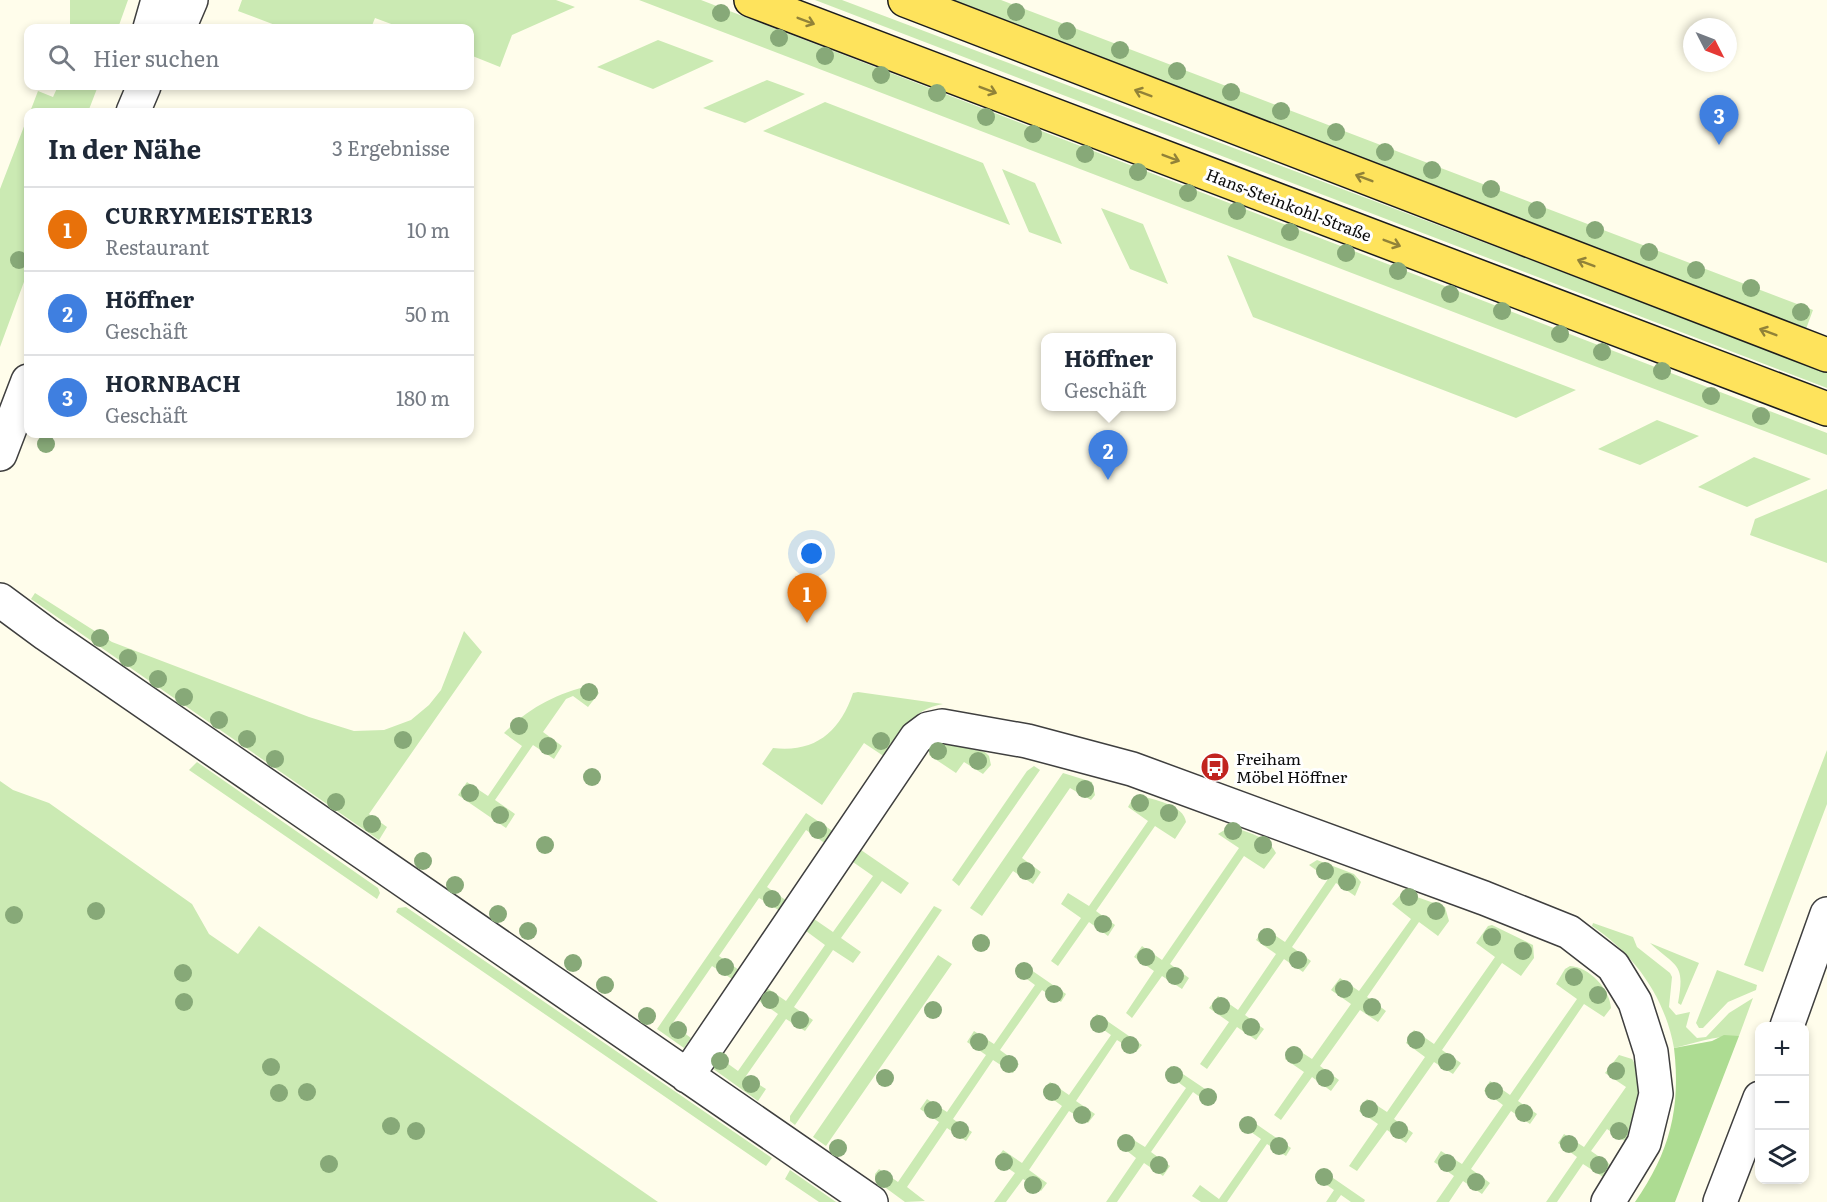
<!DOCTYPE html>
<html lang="de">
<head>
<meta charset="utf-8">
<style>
  :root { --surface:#fff; --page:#f2f2f3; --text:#1f2937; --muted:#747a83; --line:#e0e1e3; --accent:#c1241f }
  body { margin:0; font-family:Literata,serif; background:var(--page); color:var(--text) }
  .controls { position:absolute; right:18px; bottom:18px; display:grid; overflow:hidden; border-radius:12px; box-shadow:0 3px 9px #0003 }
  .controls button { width:54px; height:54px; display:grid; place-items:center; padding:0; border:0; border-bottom:2px solid var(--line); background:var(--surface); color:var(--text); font:30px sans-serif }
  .compass { position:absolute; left:1683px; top:18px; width:54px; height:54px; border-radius:50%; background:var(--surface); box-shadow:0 3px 9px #0003; rotate:132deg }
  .you { position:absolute; left:812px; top:554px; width:21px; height:21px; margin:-15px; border:4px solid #fff; border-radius:50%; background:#1a73e8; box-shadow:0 0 0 9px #1a73e833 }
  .badge { display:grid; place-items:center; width:39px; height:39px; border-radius:50%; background:var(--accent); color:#fff; font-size:20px; font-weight:700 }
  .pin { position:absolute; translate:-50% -50px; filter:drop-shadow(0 2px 3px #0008) }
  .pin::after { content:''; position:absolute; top:32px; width:21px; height:18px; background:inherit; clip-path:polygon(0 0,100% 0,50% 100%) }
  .popup { position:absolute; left:1041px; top:333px; width:135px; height:78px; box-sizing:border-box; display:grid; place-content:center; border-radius:12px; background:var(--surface); filter:drop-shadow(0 2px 4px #0005); font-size:20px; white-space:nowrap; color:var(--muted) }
  .popup b { font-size:22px; color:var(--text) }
  .popup::after { content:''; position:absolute; left:50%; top:100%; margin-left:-12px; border:12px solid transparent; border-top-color:var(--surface) }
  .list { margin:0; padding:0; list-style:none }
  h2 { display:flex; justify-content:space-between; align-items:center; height:78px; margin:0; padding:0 24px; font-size:26px }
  h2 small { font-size:20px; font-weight:400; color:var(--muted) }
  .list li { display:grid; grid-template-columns:39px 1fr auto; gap:18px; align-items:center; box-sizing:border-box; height:84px; padding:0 24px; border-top:2px solid var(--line) }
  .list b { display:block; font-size:22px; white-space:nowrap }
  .list p { margin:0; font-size:20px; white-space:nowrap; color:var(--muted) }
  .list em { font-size:20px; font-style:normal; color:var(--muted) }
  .icon { flex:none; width:33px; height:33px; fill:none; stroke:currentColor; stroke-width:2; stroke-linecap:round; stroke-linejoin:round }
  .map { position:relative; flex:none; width:1827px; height:1202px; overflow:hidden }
  .search { position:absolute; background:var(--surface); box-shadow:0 3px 9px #0003; left:24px; top:24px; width:450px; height:66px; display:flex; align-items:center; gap:15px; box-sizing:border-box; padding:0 21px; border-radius:12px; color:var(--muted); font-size:22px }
  .panel { position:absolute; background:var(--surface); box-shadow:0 3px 9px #0003; left:24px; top:108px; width:450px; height:330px; border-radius:12px }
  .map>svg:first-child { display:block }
  .green { fill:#cbeab3 }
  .forest { fill:#addc92 }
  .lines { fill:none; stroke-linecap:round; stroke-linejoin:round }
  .minor-casing { stroke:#3f3f3f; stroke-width:36 }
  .major-casing { stroke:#1d1d1d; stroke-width:36 }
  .minor { stroke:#fff; stroke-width:33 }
  .major { stroke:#fee35c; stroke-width:33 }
  .tree { fill:#87a978 }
  .oneway { stroke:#918238 }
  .labels { text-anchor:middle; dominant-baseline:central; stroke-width:6; stroke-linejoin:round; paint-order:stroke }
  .street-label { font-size:16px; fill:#0c0c0c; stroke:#fff }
  .poi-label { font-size:16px; fill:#0c0c0c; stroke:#fff; text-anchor:start }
</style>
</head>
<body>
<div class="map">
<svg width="1827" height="1202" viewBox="0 0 1827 1202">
  <rect width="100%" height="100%" fill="#fffdeb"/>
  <path class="green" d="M70,0H128L118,28H70Z
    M242,0H556L575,7L512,35L500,67L470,55V28H402L375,18L371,28H283L238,11Z
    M639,0H701L1827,433V455Z
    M815,0H842L1827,372V388Z
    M945,0H1001L1813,310L1806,329Z
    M658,40L714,61L653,89L597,67Z
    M767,80L805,94L745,123L703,108Z
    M58,86H98L88,112H30L38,91L53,97Z
    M825,102L983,163L1010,225L763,131Z
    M28,116V271L0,347V189Z
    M1002,169L1035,183L1062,244L1029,232Z
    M1101,208L1143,224L1168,284L1130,269Z
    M1227,255L1576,390L1516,418L1253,317Z
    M1657,420L1699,436L1640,465L1598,449Z
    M1754,457L1811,479L1747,507L1698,487Z
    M1827,489V563L1750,535L1755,519Z
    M35,593L112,642L309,717L354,731L384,730L411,720L429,705L441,690L464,631L482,652L369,814L387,827L379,840L31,599Z
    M591,685L599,693L588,707L573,696L566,699L543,732L562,746L554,759L533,745L495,800L515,814L506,828L458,795L467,782L488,796L522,746L504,733C530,707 556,694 591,685Z
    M858,692L943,704C912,709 900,733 885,757L864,743L822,805L762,764L773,748C815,753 840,732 853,693Z
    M938,742L985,752L989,756L991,765L983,774L964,762L956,773L929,755Z
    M1827,750V804L1763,972L1744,965Z
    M197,762L378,888L380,893L377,899L189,770Z
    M1034,766L1040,770L959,886L952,880L1027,771Z
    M1063,773L1092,782L1095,795L1091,800L1070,788L1022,858L1041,872L1033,884L1013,871L982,916L970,908Z
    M0,781L13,790L49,803L192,904L209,934L238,954L259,926L658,1202H0Z
    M1139,795C1154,800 1184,805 1186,822L1175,839L1155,826L1096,911L1115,925L1108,936L1089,922L1058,966L1051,961L1081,918L1061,904L1068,893L1089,906L1148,821L1128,807L1133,798Z
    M806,813L834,832L826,844L806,830L767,887L787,901L780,911L759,898L719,956L739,970L732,979L712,966L672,1024L691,1038L684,1048L657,1029Z
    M1231,826C1248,833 1267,836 1276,853L1264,869L1244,856L1170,964L1189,978L1182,989L1162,976L1132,1018L1126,1013L1154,971L1134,957L1142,946L1162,960L1239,848L1218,834Z
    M861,850L909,883L901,894L882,881L841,938L861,952L853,963L833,950L794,1007L813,1020L805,1031L786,1019L746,1076L766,1089L758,1101L712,1068L720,1058L738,1071L778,1014L758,1000L767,988L786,1001L825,945L806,931L814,919L833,932L873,876L853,862Z
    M1317,860L1354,874L1361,882L1355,896L1336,883L1292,947L1311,961L1303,972L1284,959L1245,1015L1264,1029L1256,1040L1237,1027L1207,1069L1200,1064L1229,1022L1209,1008L1218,996L1238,1010L1276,954L1256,940L1264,928L1285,942L1328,879L1309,865Z
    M1403,892L1445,907L1449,921L1438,936L1419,922L1367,997L1386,1011L1378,1022L1360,1010L1320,1066L1339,1080L1331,1091L1312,1077L1281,1120L1274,1115L1304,1072L1285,1059L1292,1046L1312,1059L1351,1004L1331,990L1340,978L1359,991L1411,919L1392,904Z
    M934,906L942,910L795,1125L790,1121V1116Z
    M406,907L772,1158L766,1166L396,912L398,908Z
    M1593,923L1633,937L1637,947L1670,973L1672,977L1669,1007L1676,1015L1690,1012L1686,1027L1697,1038L1706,1037L1729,1013L1753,998L1739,1036C1718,1035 1694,1043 1674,1048C1665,997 1634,954 1592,926Z
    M1492,925L1533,945L1534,958L1521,976L1502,963L1442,1050L1461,1063L1453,1074L1434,1062L1394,1119L1413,1133L1406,1143L1387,1130L1357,1171L1349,1166L1378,1124L1359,1111L1367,1099L1387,1112L1425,1057L1406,1043L1414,1030L1434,1044L1495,957L1476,943L1488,926Z
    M1650,943L1699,963L1681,1005L1678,1003C1685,964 1678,968 1650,943Z
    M938,955L952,964L826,1146L813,1137Z
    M1021,963L1066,994L1061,1002L1042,990L1000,1050L1019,1064L1013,1073L993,1060L953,1119L972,1132L966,1141L947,1128L907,1187L925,1201L905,1202L875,1180V1174L879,1169L898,1182L939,1122L920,1109L927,1099L947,1112L986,1055L967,1042L974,1031L994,1044L1035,985L1016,971Z
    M1570,966C1589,967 1610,989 1611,1008L1604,1017L1584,1004L1518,1101L1537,1114L1530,1124L1511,1111L1471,1169L1490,1183L1482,1194L1463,1181L1449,1202H1436L1454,1176L1434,1162L1441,1151L1462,1164L1503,1105L1484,1091L1490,1081L1510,1095L1577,999L1556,984L1565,969Z
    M1717,970L1757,985L1756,990L1728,1002L1703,1028H1699L1696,1023Z
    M1097,1014L1142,1045L1136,1052L1117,1040L1076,1101L1095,1114L1088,1123L1069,1111L1029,1170L1047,1183L1041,1191L1023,1179L1006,1202H994L1015,1173L996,1160L1003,1150L1022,1163L1062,1106L1043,1092L1050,1082L1069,1095L1111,1035L1091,1021Z
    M1619,1055L1632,1059C1648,1081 1632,1120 1626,1142L1607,1129L1591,1151L1611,1165L1603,1177L1583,1164L1557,1202H1546L1577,1157L1558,1143L1564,1134L1584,1147L1626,1087L1605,1073Z
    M1171,1066L1217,1097L1211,1105L1193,1092L1151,1152L1170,1166L1163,1176L1144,1163L1117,1202H1106L1136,1158L1118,1144L1124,1134L1145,1147L1186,1088L1166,1073Z
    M1246,1117L1291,1148L1286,1156L1267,1144L1227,1202H1201L1192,1196L1200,1185L1219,1199L1261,1139L1241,1125Z
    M1320,1169L1365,1200L1364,1202H1351L1341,1195L1336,1202H1326L1334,1190L1315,1177Z
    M790,1170L836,1202H819L785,1179Z"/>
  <path class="forest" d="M1724,1035L1739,1036L1675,1202H1635C1670,1152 1681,1108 1674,1048L1712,1041Z"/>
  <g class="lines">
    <g class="minor-casing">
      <path id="minor" d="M150,28L158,0
        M179,28L191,0
        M133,112L144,86
        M0,454L28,381
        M0,600L46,634L871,1202
        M1787,1026L1827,914
        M687,1076L916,738L928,729L942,726L1027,741L1132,769L1484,898L1569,932L1613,966L1635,1002L1651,1052L1656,1094L1644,1143L1608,1202
        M1720,1202L1760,1098"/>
    </g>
    <g class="major-casing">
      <path id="major" d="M751,0L1827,409
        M905,0L1827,355"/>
    </g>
    <use href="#minor" class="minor"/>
    <use href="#major" class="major"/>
  </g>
  <g class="tree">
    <circle cx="1016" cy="12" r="9"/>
    <circle cx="721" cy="13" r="9"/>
    <circle cx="1067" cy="31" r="9"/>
    <circle cx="779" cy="38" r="9"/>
    <circle cx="1120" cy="50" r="9"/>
    <circle cx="825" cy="56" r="9"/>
    <circle cx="1177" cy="71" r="9"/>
    <circle cx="881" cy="75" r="9"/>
    <circle cx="1231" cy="92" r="9"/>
    <circle cx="937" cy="93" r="9"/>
    <circle cx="1281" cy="111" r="9"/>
    <circle cx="986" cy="117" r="9"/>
    <circle cx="1336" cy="132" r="9"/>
    <circle cx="1033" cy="134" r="9"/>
    <circle cx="1385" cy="152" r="9"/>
    <circle cx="1085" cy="154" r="9"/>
    <circle cx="1432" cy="170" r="9"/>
    <circle cx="1138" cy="172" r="9"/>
    <circle cx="1491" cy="189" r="9"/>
    <circle cx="1188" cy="193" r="9"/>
    <circle cx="1537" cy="210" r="9"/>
    <circle cx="1237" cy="211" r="9"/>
    <circle cx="1595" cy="230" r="9"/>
    <circle cx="1290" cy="232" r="9"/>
    <circle cx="1649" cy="252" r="9"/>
    <circle cx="1346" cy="253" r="9"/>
    <circle cx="19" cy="260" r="9"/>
    <circle cx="1696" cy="270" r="9"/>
    <circle cx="1398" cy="271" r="9"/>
    <circle cx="1751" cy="288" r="9"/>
    <circle cx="1450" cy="294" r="9"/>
    <circle cx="1502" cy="311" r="9"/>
    <circle cx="1801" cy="312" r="9"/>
    <circle cx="1560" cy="334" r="9"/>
    <circle cx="1602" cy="352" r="9"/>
    <circle cx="1662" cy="371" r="9"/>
    <circle cx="1711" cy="396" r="9"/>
    <circle cx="1761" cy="416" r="9"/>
    <circle cx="46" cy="444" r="9"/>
    <circle cx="100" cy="638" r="9"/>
    <circle cx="128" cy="658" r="9"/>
    <circle cx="158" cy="679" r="9"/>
    <circle cx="589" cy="692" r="9"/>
    <circle cx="184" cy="697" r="9"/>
    <circle cx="219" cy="720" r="9"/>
    <circle cx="519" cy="726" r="9"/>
    <circle cx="247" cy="739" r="9"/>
    <circle cx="403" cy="740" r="9"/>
    <circle cx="881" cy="741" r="9"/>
    <circle cx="548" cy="746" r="9"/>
    <circle cx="938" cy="751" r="9"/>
    <circle cx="275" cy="759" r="9"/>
    <circle cx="978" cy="761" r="9"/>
    <circle cx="592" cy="777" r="9"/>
    <circle cx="1085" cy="789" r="9"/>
    <circle cx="470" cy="793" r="9"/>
    <circle cx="336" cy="802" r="9"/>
    <circle cx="1140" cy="803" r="9"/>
    <circle cx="1169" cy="813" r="9"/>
    <circle cx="500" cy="815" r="9"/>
    <circle cx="372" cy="824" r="9"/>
    <circle cx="818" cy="830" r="9"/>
    <circle cx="1233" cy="831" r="9"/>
    <circle cx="545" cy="845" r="9"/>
    <circle cx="1263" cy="845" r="9"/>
    <circle cx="423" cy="861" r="9"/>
    <circle cx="1026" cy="871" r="9"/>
    <circle cx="1325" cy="871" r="9"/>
    <circle cx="1347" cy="882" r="9"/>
    <circle cx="455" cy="885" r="9"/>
    <circle cx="1409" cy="897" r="9"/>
    <circle cx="772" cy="899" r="9"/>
    <circle cx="96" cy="911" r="9"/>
    <circle cx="1436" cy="911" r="9"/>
    <circle cx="498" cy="914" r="9"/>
    <circle cx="14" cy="915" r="9"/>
    <circle cx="1103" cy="924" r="9"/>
    <circle cx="528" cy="931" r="9"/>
    <circle cx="1267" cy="937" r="9"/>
    <circle cx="1492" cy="937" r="9"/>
    <circle cx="981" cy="943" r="9"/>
    <circle cx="1523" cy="951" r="9"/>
    <circle cx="1146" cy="957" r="9"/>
    <circle cx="1298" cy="960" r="9"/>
    <circle cx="573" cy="963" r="9"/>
    <circle cx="725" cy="967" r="9"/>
    <circle cx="1024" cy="971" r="9"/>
    <circle cx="183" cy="973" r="9"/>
    <circle cx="1175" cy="976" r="9"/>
    <circle cx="1574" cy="977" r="9"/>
    <circle cx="605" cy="985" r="9"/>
    <circle cx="1344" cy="989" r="9"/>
    <circle cx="1054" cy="994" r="9"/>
    <circle cx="1598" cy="995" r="9"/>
    <circle cx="770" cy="1000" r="9"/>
    <circle cx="184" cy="1002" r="9"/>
    <circle cx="1221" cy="1006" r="9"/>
    <circle cx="1372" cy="1007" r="9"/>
    <circle cx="933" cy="1010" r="9"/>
    <circle cx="647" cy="1016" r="9"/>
    <circle cx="800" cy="1020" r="9"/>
    <circle cx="1099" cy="1024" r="9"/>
    <circle cx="1251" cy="1027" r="9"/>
    <circle cx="678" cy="1030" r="9"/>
    <circle cx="1416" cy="1040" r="9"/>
    <circle cx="979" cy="1042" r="9"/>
    <circle cx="1130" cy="1045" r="9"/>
    <circle cx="1294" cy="1055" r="9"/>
    <circle cx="720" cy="1061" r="9"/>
    <circle cx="1447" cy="1062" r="9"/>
    <circle cx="1009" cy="1064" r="9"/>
    <circle cx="271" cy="1067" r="9"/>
    <circle cx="1616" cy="1071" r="9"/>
    <circle cx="1174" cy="1075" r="9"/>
    <circle cx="885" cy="1078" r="9"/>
    <circle cx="1325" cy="1078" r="9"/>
    <circle cx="751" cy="1084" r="9"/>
    <circle cx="1494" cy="1091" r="9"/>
    <circle cx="307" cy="1092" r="9"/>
    <circle cx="1052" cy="1092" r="9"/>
    <circle cx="279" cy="1093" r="9"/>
    <circle cx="1208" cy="1097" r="9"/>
    <circle cx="1369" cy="1109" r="9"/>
    <circle cx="933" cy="1110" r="9"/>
    <circle cx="1524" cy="1113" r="9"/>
    <circle cx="1082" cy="1115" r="9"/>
    <circle cx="1248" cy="1125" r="9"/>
    <circle cx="391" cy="1126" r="9"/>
    <circle cx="960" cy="1130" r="9"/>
    <circle cx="1399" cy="1130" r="9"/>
    <circle cx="416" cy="1131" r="9"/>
    <circle cx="1619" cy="1131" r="9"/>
    <circle cx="1126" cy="1143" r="9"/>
    <circle cx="1569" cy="1144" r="9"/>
    <circle cx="1279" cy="1146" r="9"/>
    <circle cx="838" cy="1148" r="9"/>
    <circle cx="1004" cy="1162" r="9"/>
    <circle cx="1447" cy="1163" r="9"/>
    <circle cx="329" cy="1164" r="9"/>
    <circle cx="1159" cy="1165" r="9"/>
    <circle cx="1599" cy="1165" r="9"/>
    <circle cx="1324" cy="1177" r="9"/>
    <circle cx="884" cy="1179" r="9"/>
    <circle cx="1476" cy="1182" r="9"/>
    <circle cx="1033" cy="1185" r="9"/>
  </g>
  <defs><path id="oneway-shaft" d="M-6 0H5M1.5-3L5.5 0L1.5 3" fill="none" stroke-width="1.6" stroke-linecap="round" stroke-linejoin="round" transform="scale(1.5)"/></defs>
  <g class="oneway">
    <use href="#oneway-shaft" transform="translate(806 21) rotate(21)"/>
    <use href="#oneway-shaft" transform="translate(988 90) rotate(21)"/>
    <use href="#oneway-shaft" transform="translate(1143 93) rotate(-159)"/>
    <use href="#oneway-shaft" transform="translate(1171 158) rotate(21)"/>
    <use href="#oneway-shaft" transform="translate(1364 178) rotate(-159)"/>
    <use href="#oneway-shaft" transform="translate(1392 243) rotate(21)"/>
    <use href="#oneway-shaft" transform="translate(1586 263) rotate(-159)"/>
    <use href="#oneway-shaft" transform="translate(1768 332) rotate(-159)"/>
  </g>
  <defs>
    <g id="bus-disc" transform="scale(1.5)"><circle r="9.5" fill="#c1241f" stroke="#fff"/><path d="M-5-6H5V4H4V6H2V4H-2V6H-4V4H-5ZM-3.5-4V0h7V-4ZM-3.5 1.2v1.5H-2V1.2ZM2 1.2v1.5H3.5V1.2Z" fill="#fff"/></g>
  </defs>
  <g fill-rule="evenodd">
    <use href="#bus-disc" x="1215" y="767"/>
  </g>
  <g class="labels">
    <g class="street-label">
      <text transform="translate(1289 204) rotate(21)">Hans-Steinkohl-Straße</text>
    </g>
    <g class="poi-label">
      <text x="1236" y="758">Freiham<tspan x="1236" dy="18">Möbel Höffner</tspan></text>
    </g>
  </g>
</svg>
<div class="controls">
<button>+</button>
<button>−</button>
<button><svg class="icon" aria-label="layers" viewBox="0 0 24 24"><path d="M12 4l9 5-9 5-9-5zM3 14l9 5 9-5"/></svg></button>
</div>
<svg class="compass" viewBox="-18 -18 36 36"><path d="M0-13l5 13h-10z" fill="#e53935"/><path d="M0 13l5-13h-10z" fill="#747a83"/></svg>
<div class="you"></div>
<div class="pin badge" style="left:807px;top:623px;background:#e8710a">1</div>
<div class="pin badge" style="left:1108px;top:480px;background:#3f7fe0">2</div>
<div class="popup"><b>Höffner</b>Geschäft</div>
<div class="pin badge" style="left:1719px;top:145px;background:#3f7fe0">3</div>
<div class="search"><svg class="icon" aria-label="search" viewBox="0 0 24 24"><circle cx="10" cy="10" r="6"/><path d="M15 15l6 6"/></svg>Hier suchen</div>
<section class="panel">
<h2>In der Nähe<small>3 Ergebnisse</small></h2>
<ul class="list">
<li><span class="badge" style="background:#e8710a">1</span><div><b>CURRYMEISTER13</b><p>Restaurant</p></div><em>10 m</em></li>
<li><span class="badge" style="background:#3f7fe0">2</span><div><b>Höffner</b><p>Geschäft</p></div><em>50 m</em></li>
<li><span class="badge" style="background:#3f7fe0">3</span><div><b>HORNBACH</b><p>Geschäft</p></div><em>180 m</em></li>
</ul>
</section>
</div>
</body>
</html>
